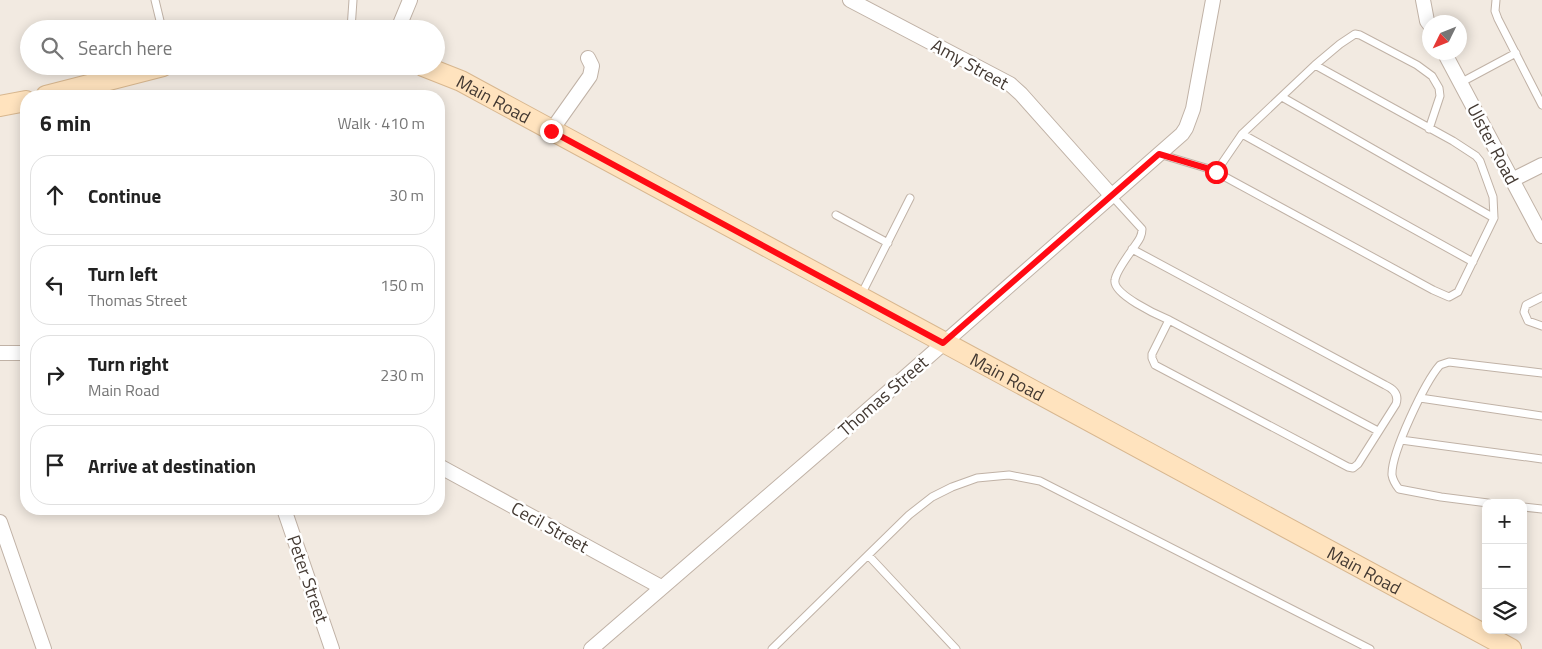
<!DOCTYPE html>
<html lang="en">
<head>
<meta charset="utf-8">
<style>
  :root { --surface:#fff; --page:#f2f2f2; --text:#222; --muted:#767676; --line:#e0e0e0 }
  body { margin:0; font-family:"Titillium Web",sans-serif; background:var(--page); color:var(--text) }
  .controls { position:absolute; right:15px; bottom:15px; display:grid; overflow:hidden; border-radius:10px; box-shadow:0 2px 12px #0003 }
  .controls button { width:45px; height:45px; display:grid; place-items:center; padding:0; border:0; border-bottom:1px solid var(--line); background:var(--surface); color:var(--text); font:25px sans-serif }
  .compass { position:absolute; left:1422px; top:15px; width:45px; height:45px; border-radius:50%; background:var(--surface); box-shadow:0 2px 12px #0003; rotate:227deg }
  .stop { position:absolute; width:15px; height:15px; margin:-11px; border:4px solid #ff0b14; border-radius:50%; background:#fff }
  .stop.end { background:#ff0b14; border-color:#fff; box-shadow:0 1px 5px #0008 }
  .list { margin:0; padding:0; list-style:none }
  h2 { display:flex; justify-content:space-between; align-items:center; height:65px; margin:0; padding:0 20px; font-size:21px }
  h2 small { font-size:16px; font-weight:400; color:var(--muted) }
  .list li { display:grid; grid-template-columns:32px 1fr auto; gap:15px; align-items:center; box-sizing:border-box; height:80px; margin:0 10px 10px; padding:0 10px; border:1px solid var(--line); border-radius:20px }
  .list b { display:block; font-size:19px; white-space:nowrap }
  .list p { margin:0; font-size:16px; white-space:nowrap; color:var(--muted) }
  .list em { font-size:16px; font-style:normal; color:var(--muted) }
  .icon { flex:none; width:28px; height:28px; fill:none; stroke:currentColor; stroke-width:2; stroke-linecap:round; stroke-linejoin:round }
  .map { position:relative; flex:none; width:1542px; height:649px; overflow:hidden }
  .search { position:absolute; background:var(--surface); box-shadow:0 2px 12px #0003; left:20px; top:20px; width:425px; height:55px; display:flex; align-items:center; gap:12px; box-sizing:border-box; padding:0 18px; border-radius:28px; color:var(--muted); font-size:19px }
  .panel { position:absolute; background:var(--surface); box-shadow:0 2px 12px #0003; left:20px; top:90px; width:425px; height:425px; border-radius:20px }
  .map>svg:first-child { display:block }
  .lines { fill:none; stroke-linecap:round; stroke-linejoin:round }
  .service-casing { stroke:#c0b2a6; stroke-width:9 }
  .minor-casing { stroke:#c0b2a6; stroke-width:16 }
  .secondary-casing { stroke:#d8b78f; stroke-width:22 }
  .service { stroke:#fff; stroke-width:7 }
  .minor { stroke:#fff; stroke-width:14 }
  .secondary { stroke:#ffe3be; stroke-width:20 }
  .route { stroke:#ff0b14; stroke-width:6 }
  .labels { text-anchor:middle; dominant-baseline:central; stroke-width:5; stroke-linejoin:round; paint-order:stroke }
  .street-label { font-size:18px; fill:#433932; stroke:#fff }
</style>
</head>
<body>
<div class="map">
<svg width="1542" height="649" viewBox="0 0 1542 649">
  <rect width="100%" height="100%" fill="#f2eae1"/>
  <g class="lines">
    <g class="service-casing">
      <path id="service" d="M155,0L162,29
        M1496,0L1495,11L1498,19L1542,105
        M351,29L353,0
        M1315,65L1340,44L1355,34L1360,35L1417,65L1432,76L1439,88L1440,96L1429,129
        M1460,83L1516,53
        M1282,97L1494,218
        M1242,134L1473,262
        M1159,154L1206,168L1216,172L1433,290L1449,297L1458,292L1494,218L1493,197L1480,161L1476,156L1453,141L1315,65L1242,134L1216,172
        M1111,195L1142,229C1142,238 1137,242 1132,250C1127,257 1116,272 1115,280C1112,294 1157,315 1169,320L1152,354V358L1155,365L1348,467L1353,468L1358,464L1396,404C1399,395 1394,389 1385,385L1132,249
        M836,215L888,243
        M861,295L910,198
        M1542,297L1526,305L1524,312L1528,321L1542,326
        M1169,320L1378,431
        M1420,398L1542,416
        M1401,440L1542,459
        M1488,503L1441,497L1399,489C1395,484 1393,481 1392,475C1391,453 1425,382 1440,365L1449,362L1542,373
        M1523,507L1542,509
        M868,555L956,649
        M772,649L909,515L932,497L952,487L977,478L1009,475L1040,481L1370,649"/>
    </g>
    <g class="minor-casing">
      <path id="minor" d="M850,0L1010,84L1021,94L1111,195
        M1423,0L1427,21L1430,25
        M398,29L410,0
        M1444,52L1542,236
        M551,131L590,76L592,66L588,58
        M1512,180L1542,165
        M0,353H26
        M439,466L661,587
        M284,509L332,649
        M0,522L44,649
        M591,649L863,414L1182,134L1186,128L1193,109L1213,0"/>
    </g>
    <g class="secondary-casing">
      <g id="secondary">
        <path id="s1" d="M423,66L461,81L1511,649"/>
        <path d="M46,96L163,66"/>
        <path d="M0,106L26,101"/>
      </g>
    </g>
    <use href="#service" class="service"/>
    <use href="#minor" class="minor"/>
    <use href="#secondary" class="secondary"/>
  </g>
  <g class="lines">
    <path class="route" d="M551,131L943,343L1159,154L1206,168L1216,172"/>
  </g>
  <g class="labels">
    <g class="street-label">
      <text transform="translate(970 64) rotate(29)">Amy Street</text>
      <text stroke="none"><textPath href="#s1" startOffset="78">Main Road</textPath></text>
      <text transform="translate(1493 144) rotate(62)">Ulster Road</text>
      <text stroke="none"><textPath href="#s1" startOffset="662">Main Road</textPath></text>
      <text transform="translate(883 396) rotate(-41)">Thomas Street</text>
      <text transform="translate(550 527) rotate(29)">Cecil Street</text>
      <text stroke="none"><textPath href="#s1" startOffset="1068">Main Road</textPath></text>
      <text transform="translate(308 579) rotate(71)">Peter Street</text>
    </g>
  </g>
</svg>
<div class="controls">
<button>+</button>
<button>−</button>
<button><svg class="icon" aria-label="layers" viewBox="0 0 24 24"><path d="M12 4l9 5-9 5-9-5zM3 14l9 5 9-5"/></svg></button>
</div>
<svg class="compass" viewBox="-18 -18 36 36"><path d="M0-13l5 13h-10z" fill="#e53935"/><path d="M0 13l5-13h-10z" fill="#767676"/></svg>
<div class="stop" style="left:1216px;top:172px"></div>
<div class="stop end" style="left:551px;top:131px"></div>
<div class="search"><svg class="icon" aria-label="search" viewBox="0 0 24 24"><circle cx="10" cy="10" r="6"/><path d="M15 15l6 6"/></svg>Search here</div>
<section class="panel">
<h2>6 min<small>Walk · 410 m</small></h2>
<ul class="list">
<li><svg class="icon" aria-label="ahead" viewBox="0 0 24 24"><path d="M12 20V5M6 11l6-6 6 6"/></svg><div><b>Continue</b></div><em>30 m</em></li>
<li><svg class="icon" aria-label="left" viewBox="0 0 24 24"><path d="M17 20v-9H6M10 6l-5 5 5 5"/></svg><div><b>Turn left</b><p>Thomas Street</p></div><em>150 m</em></li>
<li><svg class="icon" aria-label="right" viewBox="0 0 24 24"><path d="M7 20v-9h11M14 6l5 5-5 5"/></svg><div><b>Turn right</b><p>Main Road</p></div><em>230 m</em></li>
<li><svg class="icon" aria-label="arrive" viewBox="0 0 24 24"><path d="M6 21V4h12l-3 4 3 4H6"/></svg><div><b>Arrive at destination</b></div></li>
</ul>
</section>
</div>
</body>
</html>
